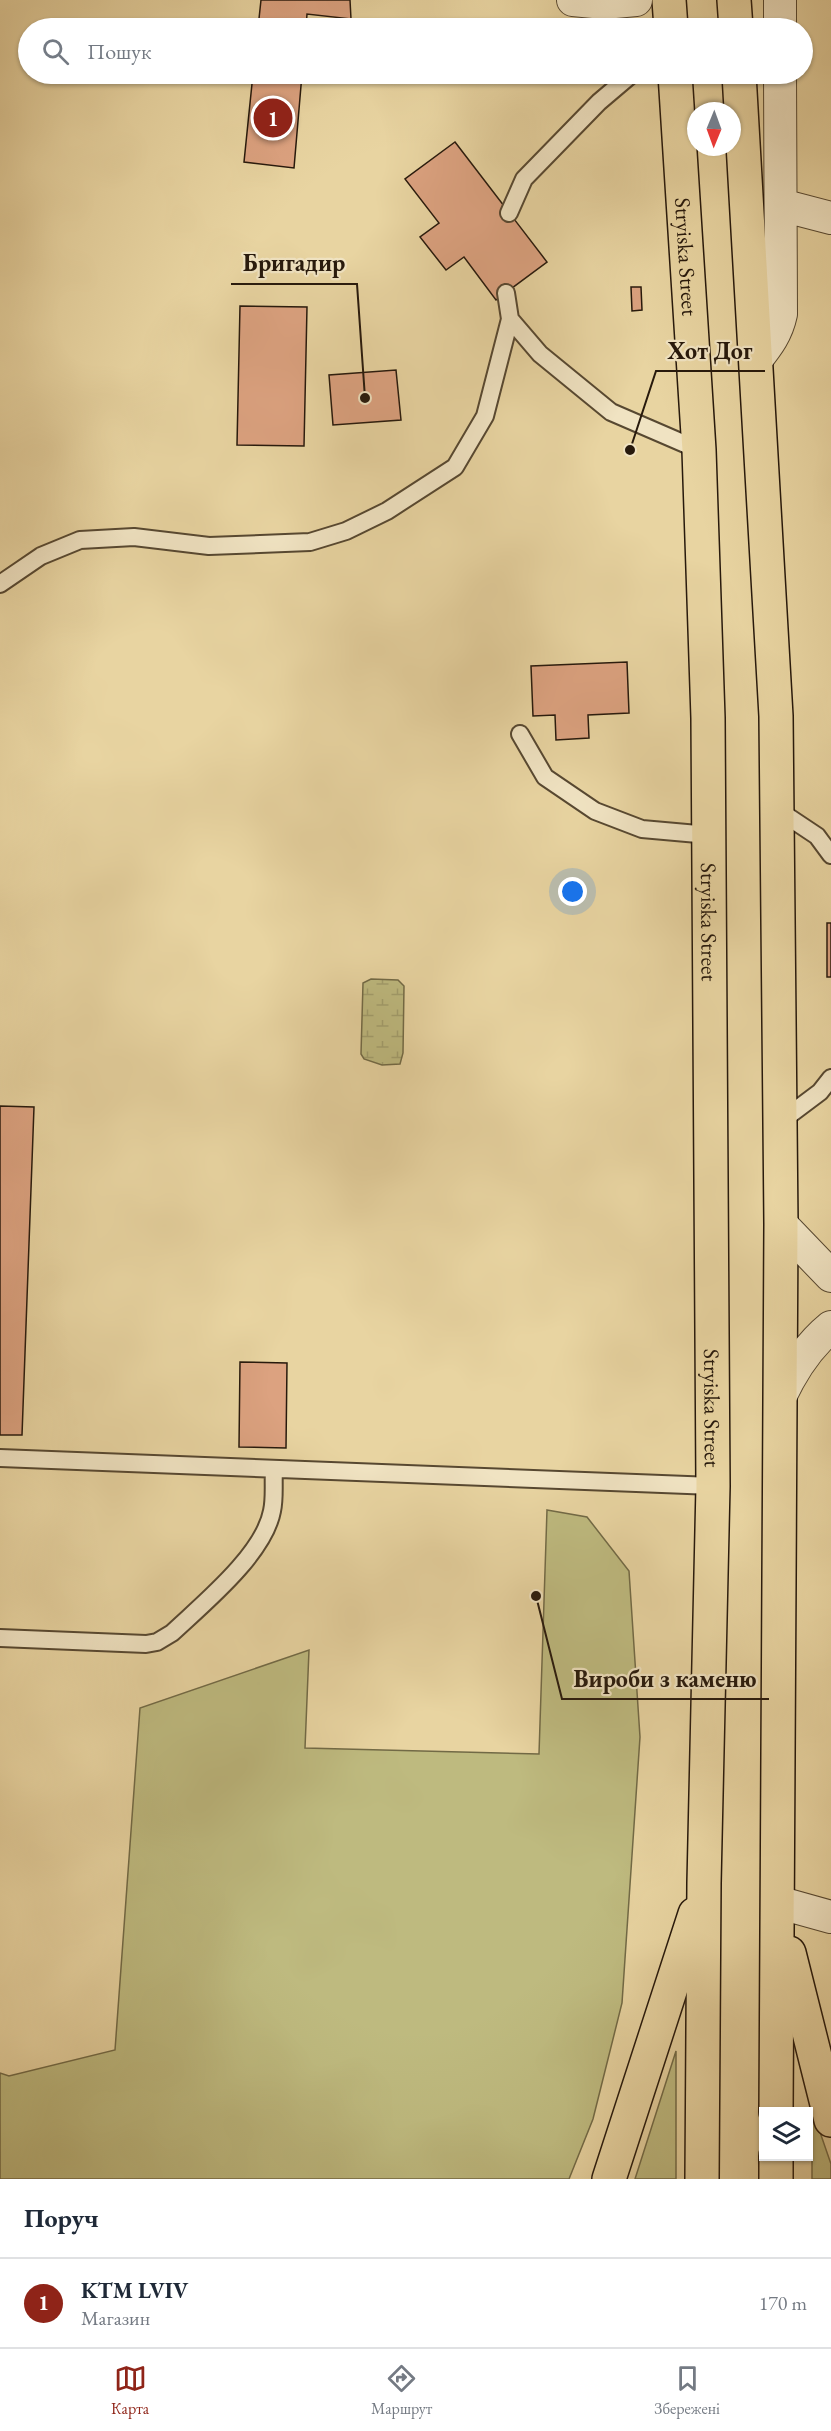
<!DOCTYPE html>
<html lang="uk">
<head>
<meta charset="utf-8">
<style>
  :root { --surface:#fff; --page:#f6f6f7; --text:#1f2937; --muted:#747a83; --line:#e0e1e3; --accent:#8f2418 }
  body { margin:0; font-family:"EB Garamond",serif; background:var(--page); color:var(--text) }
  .controls { position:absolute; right:18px; bottom:18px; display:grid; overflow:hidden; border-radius:0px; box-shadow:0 2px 4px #0004 }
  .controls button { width:54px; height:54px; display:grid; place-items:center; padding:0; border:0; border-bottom:2px solid var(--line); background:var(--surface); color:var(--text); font:30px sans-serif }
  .compass { position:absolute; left:687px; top:102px; width:54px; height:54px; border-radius:50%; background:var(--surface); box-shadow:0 2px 4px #0004; rotate:181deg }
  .you { position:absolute; left:573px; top:892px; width:21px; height:21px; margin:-15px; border:4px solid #fff; border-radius:50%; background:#1a73e8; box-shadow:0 0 0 9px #1a73e833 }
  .badge { display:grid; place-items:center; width:39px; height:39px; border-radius:50%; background:var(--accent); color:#fff; font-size:20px; font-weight:700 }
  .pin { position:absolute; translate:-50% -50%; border:3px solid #fff; box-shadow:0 2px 6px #0006 }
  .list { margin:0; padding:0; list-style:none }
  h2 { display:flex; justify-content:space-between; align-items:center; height:78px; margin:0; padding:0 24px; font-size:26px }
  h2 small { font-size:20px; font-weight:400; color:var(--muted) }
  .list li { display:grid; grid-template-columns:39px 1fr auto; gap:18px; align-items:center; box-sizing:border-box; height:90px; padding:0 24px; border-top:2px solid var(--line) }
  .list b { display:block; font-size:22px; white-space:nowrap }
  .list p { margin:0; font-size:20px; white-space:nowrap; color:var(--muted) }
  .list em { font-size:20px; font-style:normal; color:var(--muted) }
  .icon { flex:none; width:33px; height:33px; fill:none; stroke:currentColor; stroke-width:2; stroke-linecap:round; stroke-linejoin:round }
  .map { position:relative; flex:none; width:831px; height:2179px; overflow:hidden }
  .search { position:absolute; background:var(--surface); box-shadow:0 2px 4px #0004; left:18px; right:18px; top:18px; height:66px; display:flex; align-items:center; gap:15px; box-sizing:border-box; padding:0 21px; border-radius:33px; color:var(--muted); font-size:22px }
  .sheet { height:168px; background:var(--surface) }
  nav { display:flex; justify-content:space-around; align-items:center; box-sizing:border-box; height:84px; border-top:2px solid var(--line); background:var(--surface); font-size:16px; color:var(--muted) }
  nav a { display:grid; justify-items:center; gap:3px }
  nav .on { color:var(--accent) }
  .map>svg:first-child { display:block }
  .green { fill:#beba7f; stroke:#726a46; stroke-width:1.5 }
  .wetland { fill:url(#wetland-marsh); stroke:#726a46; stroke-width:1.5 }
  .building { fill:#dca280; stroke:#27190c; stroke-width:1.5 }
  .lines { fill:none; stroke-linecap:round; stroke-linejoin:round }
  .service-casing { stroke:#574831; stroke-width:20 }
  .minor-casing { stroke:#574831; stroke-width:34 }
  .trunk-casing { stroke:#27190c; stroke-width:36 }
  .service { stroke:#f0e3c2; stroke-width:16 }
  .minor { stroke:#f0e3c2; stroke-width:32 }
  .trunk { stroke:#e8d4a1; stroke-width:33 }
  .labels { text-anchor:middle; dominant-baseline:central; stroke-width:4.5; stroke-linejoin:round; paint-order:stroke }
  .street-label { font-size:22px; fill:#27190c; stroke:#f0e3c2 }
  .leader { fill:none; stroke:#27190c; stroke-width:2 }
  .callout-dot { fill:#27190c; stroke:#f0e3c2; stroke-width:2 }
  .callout-label { font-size:24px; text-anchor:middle; font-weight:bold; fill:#27190c; stroke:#f0e3c2; stroke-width:4.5; stroke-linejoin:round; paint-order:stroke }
</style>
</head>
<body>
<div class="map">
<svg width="831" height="2179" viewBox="0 0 831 2179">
  <defs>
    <pattern id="wetland-marsh" width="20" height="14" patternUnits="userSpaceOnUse" patternTransform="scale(1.5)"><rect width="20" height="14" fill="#beba7f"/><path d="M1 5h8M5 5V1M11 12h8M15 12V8" fill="none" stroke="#a39f6d"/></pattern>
  </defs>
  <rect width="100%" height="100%" fill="#e8d4a1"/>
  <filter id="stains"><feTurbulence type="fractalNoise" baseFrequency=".00333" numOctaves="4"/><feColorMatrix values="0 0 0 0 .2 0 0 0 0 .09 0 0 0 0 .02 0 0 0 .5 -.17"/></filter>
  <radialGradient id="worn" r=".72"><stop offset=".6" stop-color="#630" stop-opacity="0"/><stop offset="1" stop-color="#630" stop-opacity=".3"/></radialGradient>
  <path class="green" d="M547,1510L587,1517L629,1571L640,1737L622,2003L593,2119L569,2179H0V2073L9,2076L115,2050L140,1708L309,1650L305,1748L539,1754Z
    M676,2051V2179H635Z
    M812,2109L831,2164V2179H812Z"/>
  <path class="wetland" d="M371,979L398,980L404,986L403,1053L400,1064L382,1065L364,1059L361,1054L363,983Z"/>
  <path class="building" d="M261,0H350L351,19L307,14L306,28H258Z
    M253,74H302L294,168L244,162Z
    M455,142L547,262L496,300L464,257L446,270L420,237L439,223L405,179Z
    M631,287H641L642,310L632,311Z
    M240,306L307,307L304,446L237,445Z
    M396,370L401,420L333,425L329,375Z
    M627,662L629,713L588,715L589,738L556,740L555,715L533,716L531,666Z
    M827,923H831V977H827Z
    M0,1106L34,1107L22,1435H0Z
    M240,1362L287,1363L286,1448L239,1447Z"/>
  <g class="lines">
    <g class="service-casing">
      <path id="service" d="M509,213L524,179L599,102L632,74
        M510,319L540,354L611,412L699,450
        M0,584L41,556L80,540L134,537L209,546L310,542L346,531L387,511L455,467L485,416L510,319L506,293
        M520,734L545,777L595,811L642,829L709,835
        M778,810L817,836L831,855
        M780,1122L820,1092L831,1078
        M0,1458L713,1486
        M0,1638L146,1644L157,1642L172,1633C204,1603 264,1554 272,1511C275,1498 273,1483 274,1469"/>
    </g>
    <g class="minor-casing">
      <path id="minor" d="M573,0L604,3L636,0
        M780,0V28
        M781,205L831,218
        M756,360C768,345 777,333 781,314L780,74
        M781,1224L831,1276
        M780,1397C792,1371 809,1345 831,1327
        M777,1902L831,1917"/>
    </g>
    <g class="trunk-casing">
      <g id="trunk">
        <path d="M669,0L671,28"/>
        <path d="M734,0L736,28"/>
        <path id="s1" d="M675,74L699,450L708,718L713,1486L704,1883L702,2179"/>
        <path d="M739,74L776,716L781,1224L776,2112"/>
        <path d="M789,1953L831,2120"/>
        <path d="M609,2179L695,1914"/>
        <path d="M776,2179V2156"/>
      </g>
    </g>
    <use href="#service" class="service"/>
    <use href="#minor" class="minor"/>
    <use href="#trunk" class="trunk"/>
  </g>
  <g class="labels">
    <g class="street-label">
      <text stroke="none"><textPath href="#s1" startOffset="183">Stryiska Street</textPath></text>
      <text stroke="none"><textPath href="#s1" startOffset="849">Stryiska Street</textPath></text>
      <text stroke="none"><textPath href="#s1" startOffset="1335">Stryiska Street</textPath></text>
    </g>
  </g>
  <path class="leader" d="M365 398L357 284H231M630 450L656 371H765M536 1596L562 1699H769"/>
  <g class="callout-dot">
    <circle cx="365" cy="398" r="6"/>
    <circle cx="630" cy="450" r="6"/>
    <circle cx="536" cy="1596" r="6"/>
  </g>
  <g class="callout-label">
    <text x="294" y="271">Бригадир</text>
    <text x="710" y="359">Хот Дог</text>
    <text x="665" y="1687">Вироби з каменю</text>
  </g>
  <rect width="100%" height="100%" filter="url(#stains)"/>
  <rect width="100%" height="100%" fill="url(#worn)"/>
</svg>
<div class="controls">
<button><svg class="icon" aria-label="layers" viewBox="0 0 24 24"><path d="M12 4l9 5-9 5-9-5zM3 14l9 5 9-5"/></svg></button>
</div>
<svg class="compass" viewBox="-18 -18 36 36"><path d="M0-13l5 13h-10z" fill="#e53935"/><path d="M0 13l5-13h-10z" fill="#747a83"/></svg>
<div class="you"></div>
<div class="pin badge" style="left:273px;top:118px">1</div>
<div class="search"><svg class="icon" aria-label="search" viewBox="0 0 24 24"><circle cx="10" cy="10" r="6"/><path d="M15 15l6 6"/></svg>Пошук</div>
</div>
<section class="sheet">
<h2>Поруч<small></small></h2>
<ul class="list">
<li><span class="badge">1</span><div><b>KTM LVIV</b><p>Магазин</p></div><em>170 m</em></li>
</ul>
</section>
<nav>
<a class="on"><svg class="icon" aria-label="map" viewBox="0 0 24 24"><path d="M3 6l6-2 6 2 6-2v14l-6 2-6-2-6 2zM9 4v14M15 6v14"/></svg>Карта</a>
<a><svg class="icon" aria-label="directions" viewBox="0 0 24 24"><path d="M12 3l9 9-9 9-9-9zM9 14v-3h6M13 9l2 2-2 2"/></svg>Маршрут</a>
<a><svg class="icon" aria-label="saved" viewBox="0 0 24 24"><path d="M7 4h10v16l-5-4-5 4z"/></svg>Збережені</a>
</nav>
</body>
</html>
